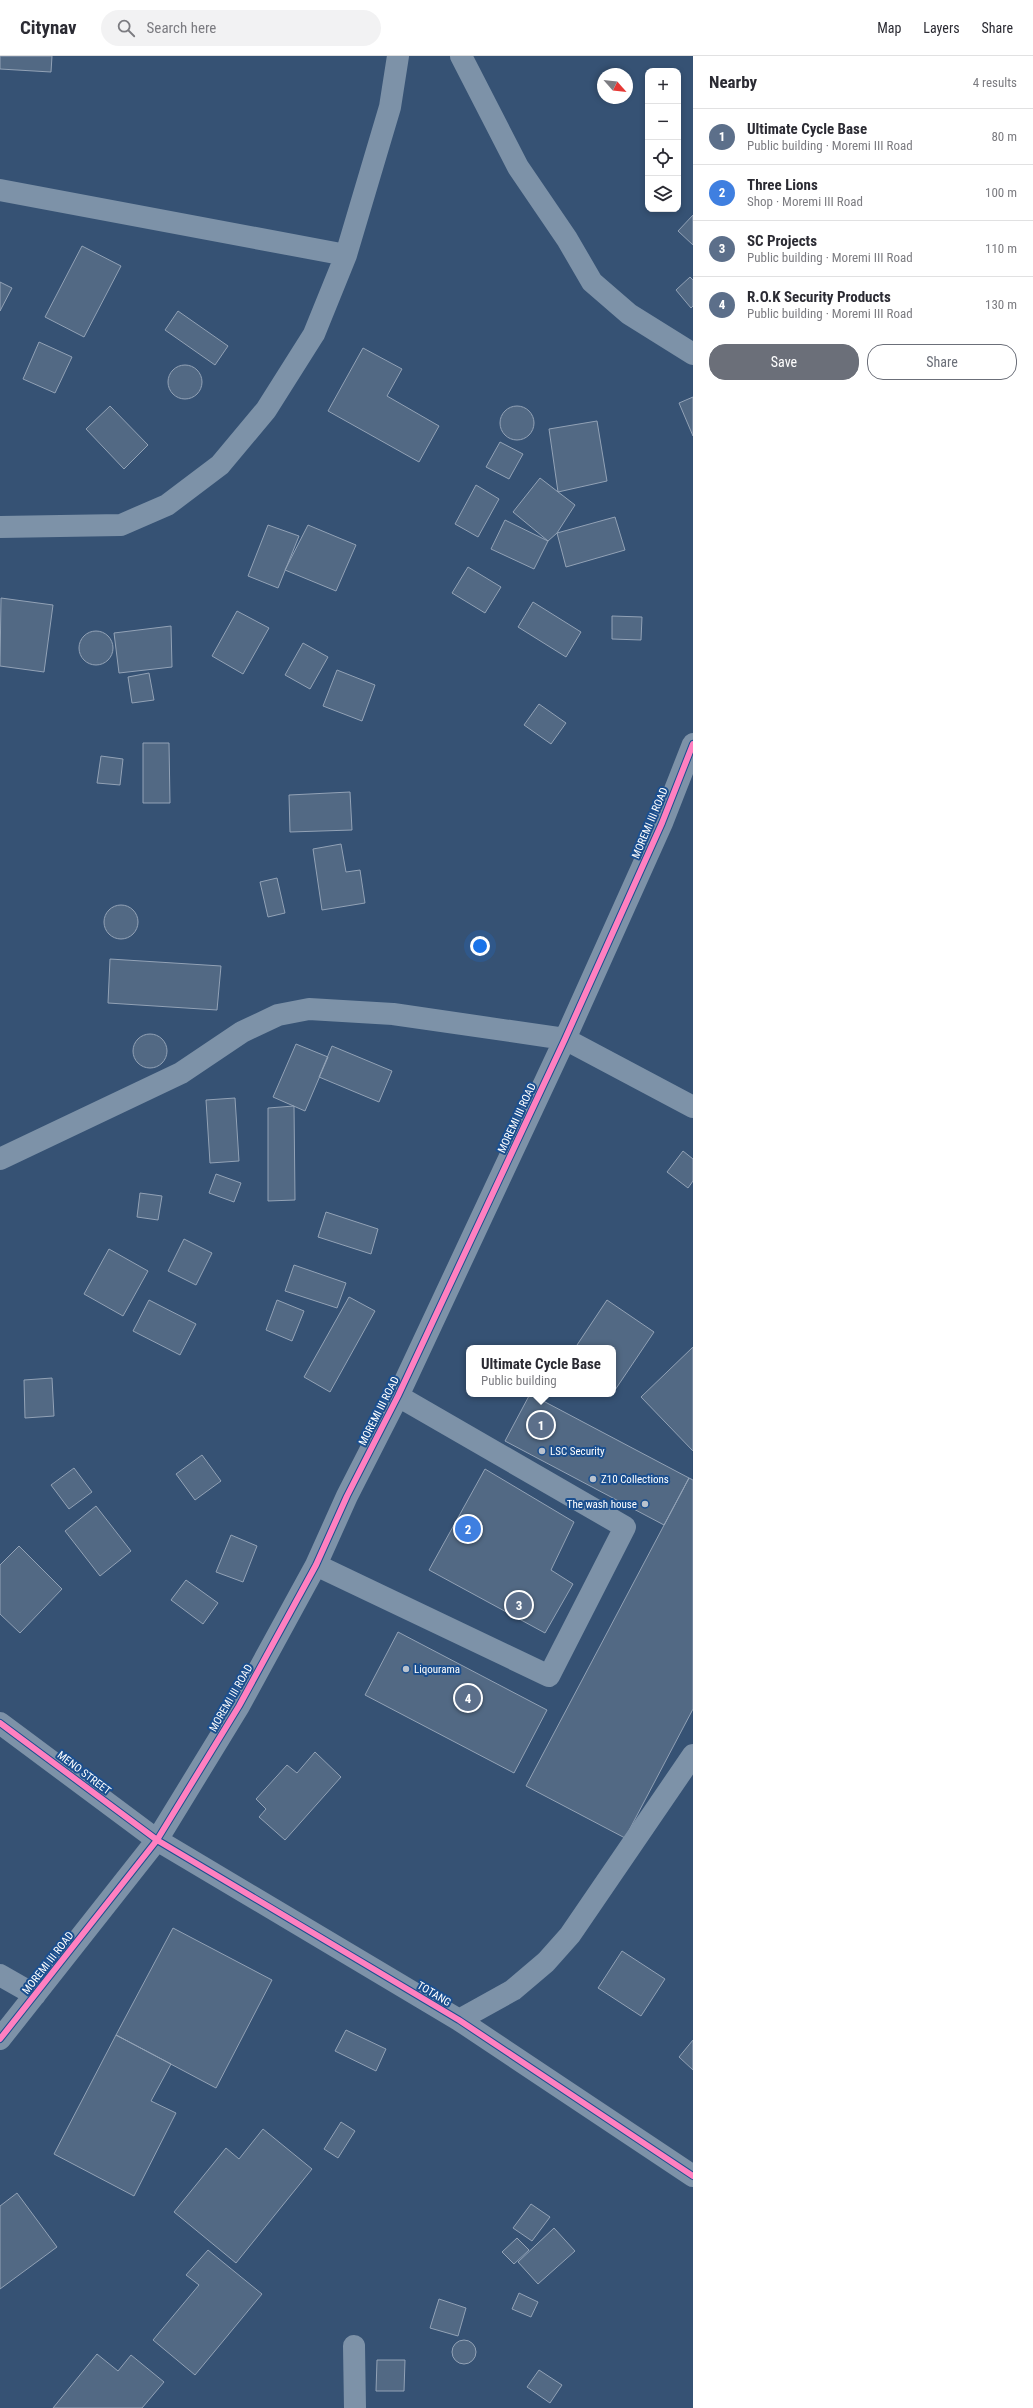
<!DOCTYPE html>
<html lang="en">
<head>
<meta charset="utf-8">
<style>
  :root { --surface:#fff; --page:#f2f2f3; --text:#2b2b33; --muted:#7c7c81; --line:#e1e1e2; --accent:#6b6f79 }
  body { margin:0; font-family:"Roboto Condensed",sans-serif; background:var(--page); color:var(--text) }
  .controls { position:absolute; right:12px; top:12px; display:grid; overflow:hidden; border-radius:8px; box-shadow:0 2px 6px #0003 }
  .controls button { width:36px; height:36px; display:grid; place-items:center; padding:0; border:0; border-bottom:1px solid var(--line); background:var(--surface); color:var(--text); font:20px sans-serif }
  .compass { position:absolute; left:597px; top:12px; width:36px; height:36px; border-radius:50%; background:var(--surface); box-shadow:0 2px 6px #0003; rotate:117deg }
  .you { position:absolute; left:480px; top:890px; width:14px; height:14px; margin:-10px; border:3px solid #fff; border-radius:50%; background:#1a73e8; box-shadow:0 0 0 6px #1a73e833 }
  .badge { display:grid; place-items:center; width:26px; height:26px; border-radius:50%; background:var(--accent); color:#fff; font-size:13px; font-weight:700 }
  .pin { position:absolute; translate:-50% -50%; border:2px solid #fff; box-shadow:0 1px 4px #0006 }
  .popup { position:absolute; left:466px; top:1289px; width:150px; height:52px; box-sizing:border-box; display:grid; place-content:center; border-radius:8px; background:var(--surface); filter:drop-shadow(0 1px 3px #0005); font-size:13px; white-space:nowrap; color:var(--muted) }
  .popup b { font-size:15px; color:var(--text) }
  .popup::after { content:''; position:absolute; left:50%; top:100%; margin-left:-8px; border:8px solid transparent; border-top-color:var(--surface) }
  .list { margin:0; padding:0; list-style:none }
  h2 { display:flex; justify-content:space-between; align-items:center; height:52px; margin:0; padding:0 16px; font-size:17px }
  h2 small { font-size:13px; font-weight:400; color:var(--muted) }
  .list li { display:grid; grid-template-columns:26px 1fr auto; gap:12px; align-items:center; box-sizing:border-box; height:56px; padding:0 16px; border-top:1px solid var(--line) }
  .list b { display:block; font-size:15px; white-space:nowrap }
  .list p { margin:0; font-size:13px; white-space:nowrap; color:var(--muted) }
  .list em { font-size:13px; font-style:normal; color:var(--muted) }
  .actions { display:flex; gap:8px; padding:12px 16px }
  .actions a { flex:1; padding:9px 0; border:1px solid var(--accent); border-radius:16px; text-align:center; font-size:14px; color:var(--accent) }
  .actions .main { background:var(--accent); color:#fff }
  .icon { flex:none; width:22px; height:22px; fill:none; stroke:currentColor; stroke-width:2; stroke-linecap:round; stroke-linejoin:round }
  .map { position:relative; flex:none; width:693px; height:2352px; overflow:hidden }
  header { display:flex; align-items:center; gap:24px; box-sizing:border-box; height:56px; padding:0 20px; background:var(--surface); border-bottom:1px solid var(--line) }
  header strong { font-size:19px }
  nav { display:flex; gap:22px; margin-inline-start:auto; font-size:14px }
  .search { width:280px; height:36px; background:var(--page); display:flex; align-items:center; gap:10px; box-sizing:border-box; padding:0 14px; border-radius:22px; color:var(--muted); font-size:15px }
  main { display:flex }
  aside { flex:1; background:var(--surface) }
  .map>svg:first-child { display:block }
  .building { fill:#526984; stroke:#92a2b6 }
  .lines { fill:none; stroke-linecap:round; stroke-linejoin:round }
  .minor { stroke:#7d92a8; stroke-width:22 }
  .cycleway-casing { stroke:#1b4f8f; stroke-width:8 }
  .cycleway { stroke:#ff80c0; stroke-width:6 }
  .poi-dot { fill:#b9c2ce; stroke:#1b4f8f; stroke-width:1.5 }
  .labels { text-anchor:middle; dominant-baseline:central; stroke-width:4; stroke-linejoin:round; paint-order:stroke }
  .street-label { font-size:11px; fill:#fff; stroke:#1b4f8f }
  .poi-label { font-size:11px; fill:#fff; stroke:#1b4f8f; text-anchor:start }
</style>
</head>
<body>
<header>
<strong>Citynav</strong>
<div class="search"><svg class="icon" aria-label="search" viewBox="0 0 24 24"><circle cx="10" cy="10" r="6"/><path d="M15 15l6 6"/></svg>Search here</div>
<nav><a>Map</a><a>Layers</a><a>Share</a></nav>
</header>
<main>
<div class="map">
<svg width="693" height="2352" viewBox="0 0 693 2352">
  <rect width="100%" height="100%" fill="#365274"/>
  <path class="building" d="M0,0H52L51,16L0,13Z
    M693,159V189L678,175Z
    M82,190L121,210L84,281L45,261Z
    M690,221L693,224V250L691,252L676,234Z
    M0,226L12,232L0,255Z
    M178,255L228,290L215,309L165,274Z
    M39,286L72,301L55,337L23,323Z
    M363,292L402,313L387,340L439,370L419,406L328,355Z
    M168 326a17 17 0 1 1 34 0a17 17 0 1 1-34 0Z
    M693,341V380L679,347Z
    M110,350L148,389L124,413L86,373Z
    M500 367a17 17 0 1 1 34 0a17 17 0 1 1-34 0Z
    M597,365L607,425L558,436L549,373Z
    M500,386L523,398L509,423L486,411Z
    M540,422L575,449L557,477L548,485L513,456Z
    M476,429L499,443L478,481L455,468Z
    M615,461L625,494L566,511L557,477Z
    M505,464L548,485L534,513L491,493Z
    M268,469L299,480L278,532L248,520Z
    M308,469L356,489L336,535L285,514Z
    M468,511L501,531L485,557L452,537Z
    M1,542L53,549L44,616L0,610Z
    M533,546L581,576L566,601L518,571Z
    M237,555L269,572L243,618L212,600Z
    M612,560L642,561L641,584L612,583Z
    M171,570L172,611L119,617L114,577Z
    M79 592a17 17 0 1 1 34 0a17 17 0 1 1-34 0Z
    M303,587L328,601L310,633L285,619Z
    M337,614L375,629L362,665L323,650Z
    M149,617L154,644L132,647L128,621Z
    M539,648L566,667L551,688L524,669Z
    M143,687H169L170,747H143Z
    M101,700L123,703L120,729L97,727Z
    M350,736L352,774L290,776L289,739Z
    M341,788L346,816L360,814L365,847L322,854L313,793Z
    M277,822L285,857L268,861L260,826Z
    M104 866a17 17 0 1 1 34 0a17 17 0 1 1-34 0Z
    M110,903L221,910L217,954L108,947Z
    M133 995a17 17 0 1 1 34 0a17 17 0 1 1-34 0Z
    M296,988L328,1001L305,1055L273,1041Z
    M332,990L392,1015L379,1046L319,1021Z
    M235,1042L239,1105L210,1107L206,1044Z
    M294,1050L295,1144L268,1145V1052Z
    M683,1095L693,1103V1125L688,1132L667,1116Z
    M216,1118L241,1127L234,1146L209,1137Z
    M140,1137L162,1140L158,1164L137,1161Z
    M326,1156L378,1173L371,1198L318,1181Z
    M184,1183L212,1197L196,1229L168,1215Z
    M109,1193L148,1215L123,1260L84,1238Z
    M294,1209L346,1227L337,1252L285,1235Z
    M349,1241L375,1255L330,1336L304,1321Z
    M149,1244L196,1268L180,1299L133,1275Z
    M277,1244L304,1255L292,1285L266,1274Z
    M607,1244L654,1276L613,1337V1292H575Z
    M693,1291V1395L641,1341Z
    M52,1322L54,1360L25,1362L24,1324Z
    M530,1338L689,1422L664,1469L505,1385Z
    M202,1399L221,1425L195,1444L176,1418Z
    M74,1412L92,1436L69,1453L51,1429Z
    M485,1413L574,1466L551,1514L573,1528L545,1577L429,1514Z
    M689,1422L693,1424V1653L625,1782L526,1730Z
    M96,1450L131,1495L100,1520L65,1475Z
    M231,1479L257,1490L243,1526L216,1516Z
    M19,1490L62,1533L20,1577L0,1558V1509Z
    M186,1524L218,1547L203,1568L171,1544Z
    M398,1576L547,1654L514,1717L365,1639Z
    M315,1696L341,1721L285,1784L259,1761L266,1753L256,1743L287,1709L297,1717Z
    M173,1872L272,1924L216,2032L116,1979Z
    M622,1895L665,1923L641,1960L598,1932Z
    M346,1974L386,1993L376,2015L335,1995Z
    M116,1979L171,2008L151,2045L176,2057L134,2140L54,2098Z
    M693,1984V2014L679,2001Z
    M341,2066L355,2075L338,2102L324,2093Z
    M263,2073L312,2113L236,2207L174,2156L226,2092L239,2103Z
    M17,2137L57,2191L0,2233V2150Z
    M531,2148L550,2161L532,2185L513,2172Z
    M554,2172L575,2195L538,2228L518,2206Z
    M517,2182L529,2194L514,2208L502,2196Z
    M208,2194L262,2238L195,2319L153,2284L199,2229L186,2219Z
    M519,2237L538,2246L531,2261L512,2253Z
    M439,2243L466,2252L458,2280L430,2272Z
    M452 2296a12 12 0 1 1 24 0a12 12 0 1 1-24 0Z
    M97,2298L118,2315L131,2299L164,2326L142,2352H53Z
    M377,2304H405L404,2335H376Z
    M539,2314L562,2329L550,2347L527,2331Z"/>
  <g class="lines">
    <path class="minor" d="M461,0L518,111L567,183L592,226L629,258L693,298
      M0,134L346,199
      M0,471L121,469L167,449L220,409L266,354L314,278L346,199L390,51L398,0
      M0,1103L181,1017L242,976L278,959L309,953L393,958L565,983L693,1051
      M316,1509L549,1620L625,1471L398,1340
      M0,1667L157,1784L459,1964L693,2120
      M0,1919L35,1939
      M459,1964L513,1934L546,1906L570,1879L693,1699
      M0,1983L157,1784L239,1650L316,1509L347,1440L398,1340L565,983L662,767L693,688
      M354,2290L355,2352"/>
    <g class="cycleway-casing">
      <path id="cycleway" d="M0,1667L157,1784L459,1964L693,2120
        M0,1983L157,1784L239,1650L316,1509L347,1440L398,1340L565,983L662,767L693,688"/>
    </g>
    <use href="#cycleway" class="cycleway"/>
  </g>
  <g class="poi-dot">
    <circle cx="542" cy="1395" r="4"/>
    <circle cx="593" cy="1423" r="4"/>
    <circle cx="645" cy="1448" r="4"/>
    <circle cx="406" cy="1613" r="4"/>
  </g>
  <g class="labels">
    <g class="street-label">
      <text transform="translate(650 767) rotate(-67)">MOREMI III ROAD</text>
      <text transform="translate(517 1062) rotate(-65)">MOREMI III ROAD</text>
      <text transform="translate(379 1355) rotate(-63)">MOREMI III ROAD</text>
      <text transform="translate(231 1642) rotate(-60)">MOREMI III ROAD</text>
      <text transform="translate(84 1717) rotate(37)">MENO STREET</text>
      <text transform="translate(48 1907) rotate(-52)">MOREMI III ROAD</text>
      <text transform="translate(434 1938) rotate(31)">TOTANG</text>
    </g>
    <g class="poi-label">
      <text x="550" y="1395">LSC Security</text>
      <text x="601" y="1423">Z10 Collections</text>
      <text x="637" y="1448" text-anchor="end">The wash house</text>
      <text x="414" y="1613">Liqourama</text>
    </g>
  </g>
</svg>
<div class="controls">
<button>+</button>
<button>−</button>
<button><svg class="icon" aria-label="locate" viewBox="0 0 24 24"><circle cx="12" cy="12" r="6"/><path d="M12 2v4M12 18v4M2 12h4M18 12h4"/></svg></button>
<button><svg class="icon" aria-label="layers" viewBox="0 0 24 24"><path d="M12 4l9 5-9 5-9-5zM3 14l9 5 9-5"/></svg></button>
</div>
<svg class="compass" viewBox="-18 -18 36 36"><path d="M0-13l5 13h-10z" fill="#e53935"/><path d="M0 13l5-13h-10z" fill="#7c7c81"/></svg>
<div class="you"></div>
<div class="pin badge" style="left:541px;top:1369px;background:#5c6f8a">1</div>
<div class="popup"><b>Ultimate Cycle Base</b>Public building</div>
<div class="pin badge" style="left:468px;top:1473px;background:#3f7fe0">2</div>
<div class="pin badge" style="left:519px;top:1549px;background:#5c6f8a">3</div>
<div class="pin badge" style="left:468px;top:1642px;background:#5c6f8a">4</div>
</div>
<aside>
<h2>Nearby<small>4 results</small></h2>
<ul class="list">
<li><span class="badge" style="background:#5c6f8a">1</span><div><b>Ultimate Cycle Base</b><p>Public building · Moremi III Road</p></div><em>80 m</em></li>
<li><span class="badge" style="background:#3f7fe0">2</span><div><b>Three Lions</b><p>Shop · Moremi III Road</p></div><em>100 m</em></li>
<li><span class="badge" style="background:#5c6f8a">3</span><div><b>SC Projects</b><p>Public building · Moremi III Road</p></div><em>110 m</em></li>
<li><span class="badge" style="background:#5c6f8a">4</span><div><b>R.O.K Security Products</b><p>Public building · Moremi III Road</p></div><em>130 m</em></li>
</ul>
<div class="actions"><a class="main">Save</a><a>Share</a></div>
</aside>
</main>
</body>
</html>
